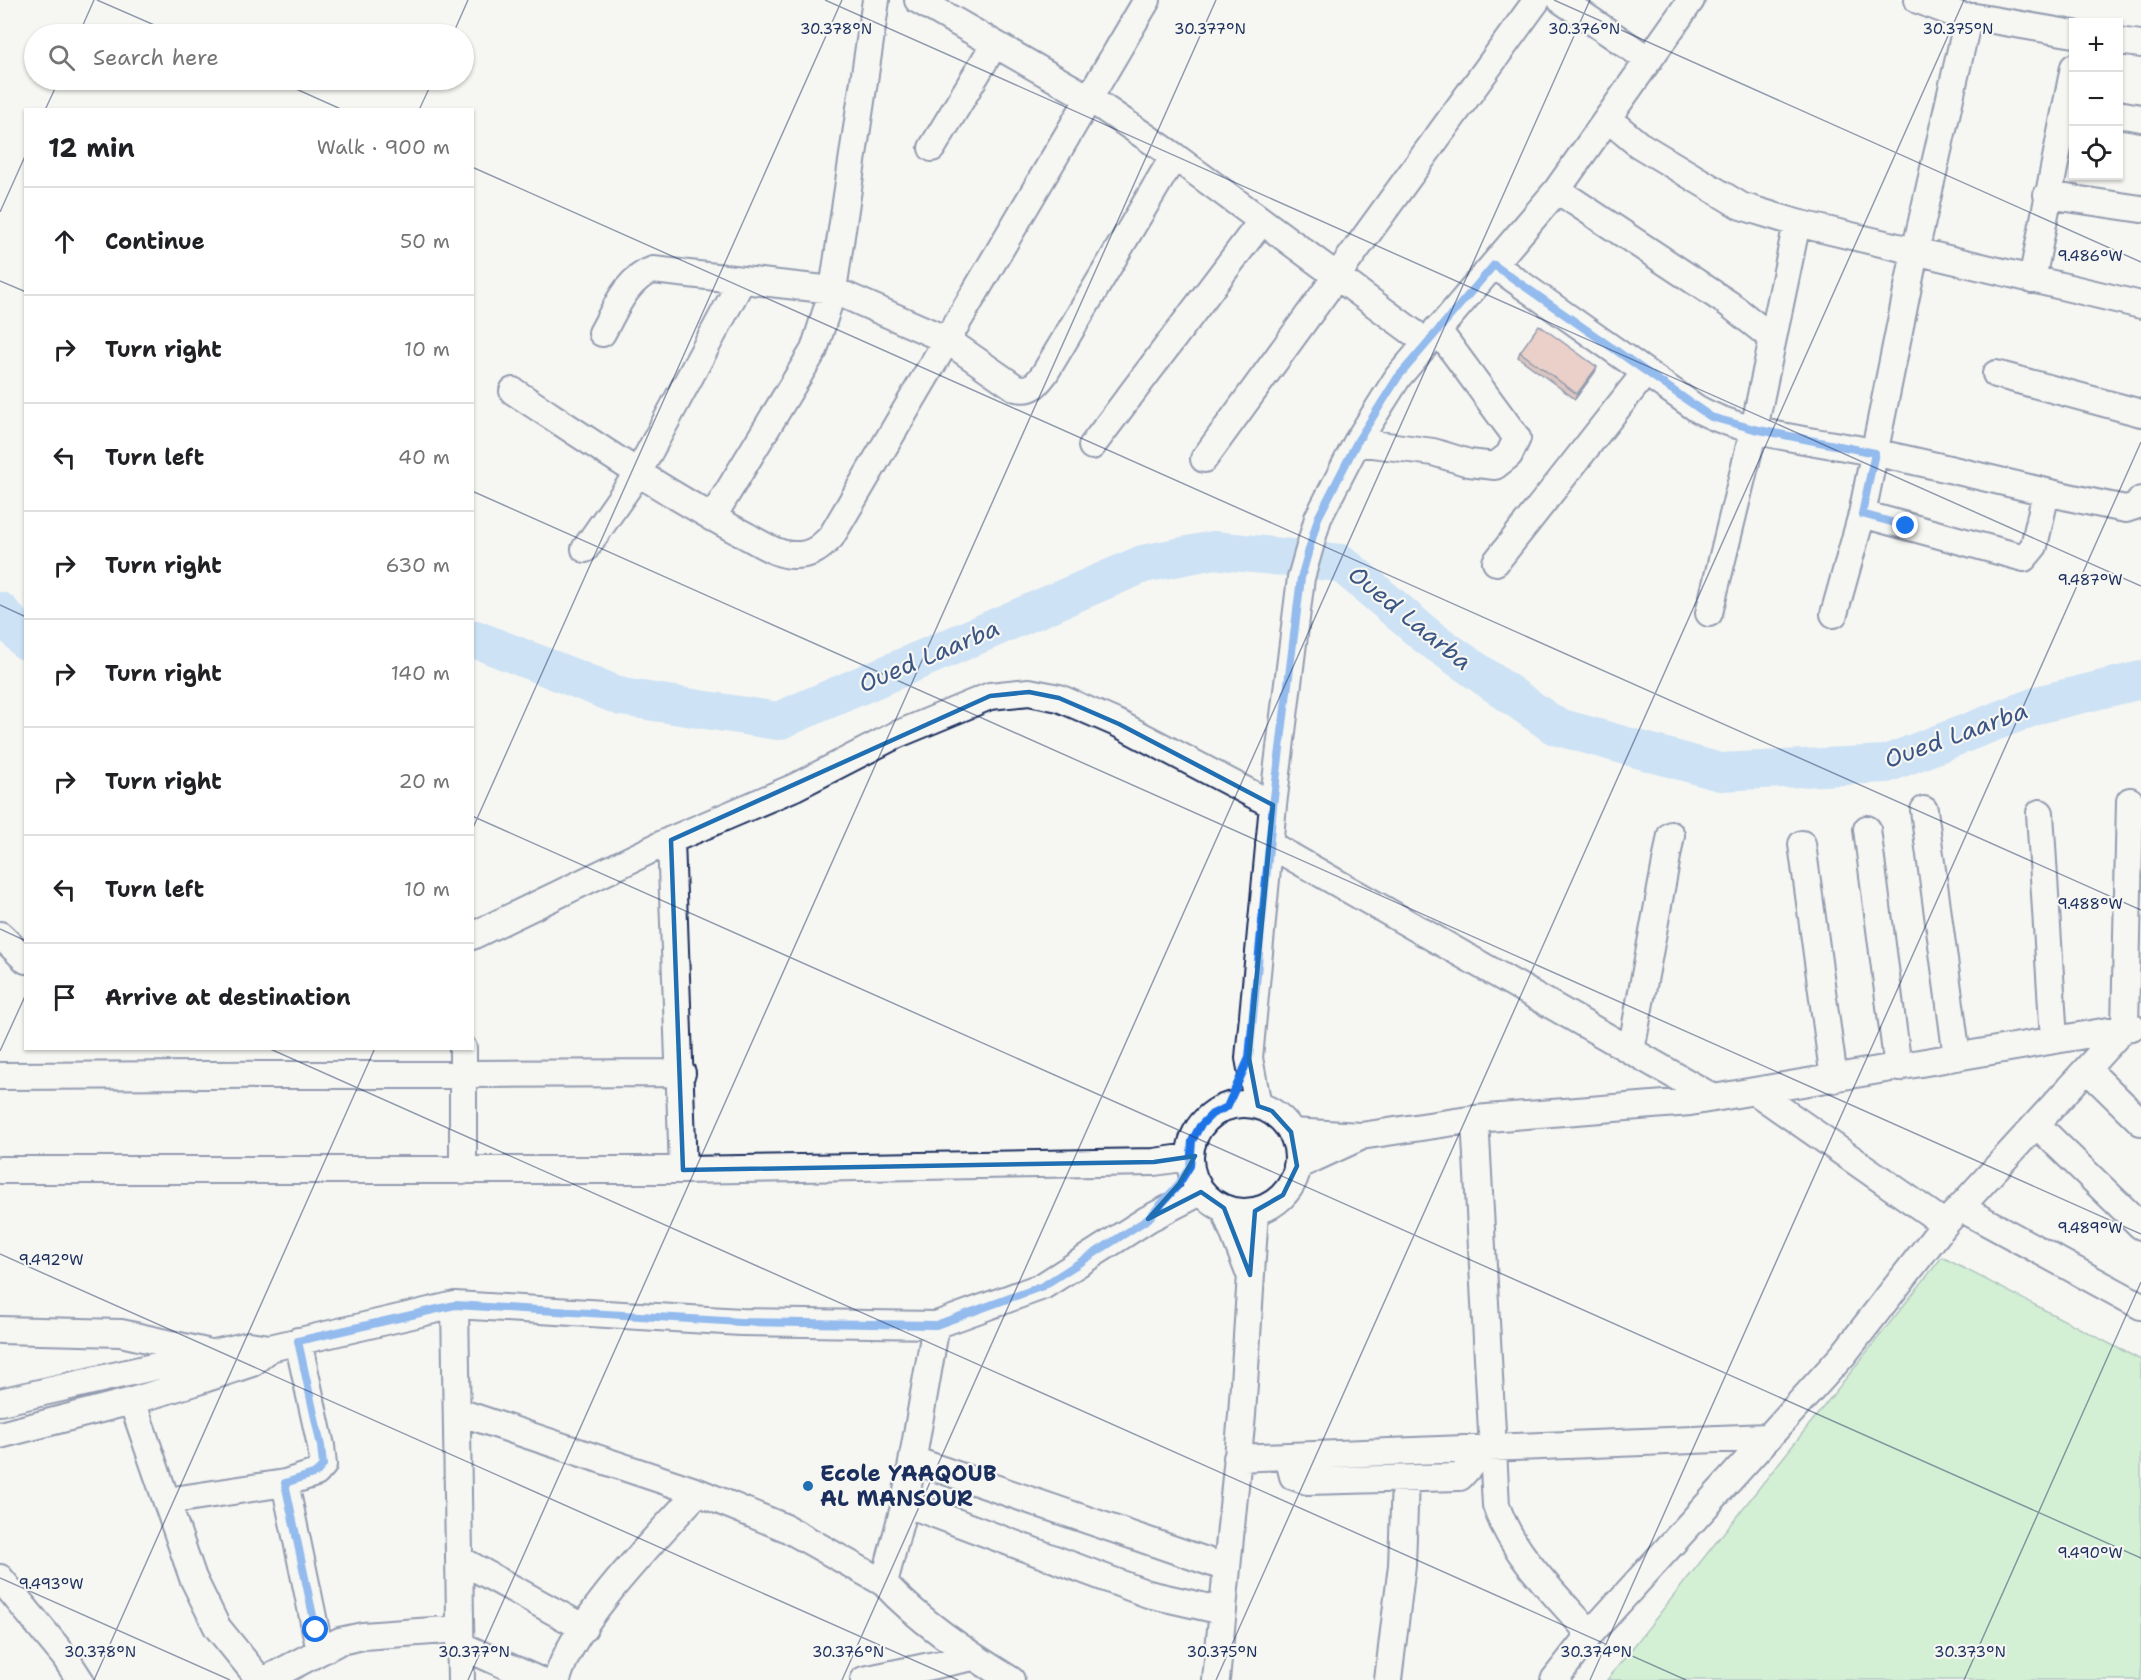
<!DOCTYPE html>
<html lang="en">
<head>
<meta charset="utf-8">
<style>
  :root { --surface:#fff; --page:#f2f2f2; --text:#202124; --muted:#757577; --line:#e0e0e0 }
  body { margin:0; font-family:"Shantell Sans",sans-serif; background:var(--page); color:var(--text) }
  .controls { position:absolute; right:18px; top:18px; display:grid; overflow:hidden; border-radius:0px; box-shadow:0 2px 4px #0004 }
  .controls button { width:54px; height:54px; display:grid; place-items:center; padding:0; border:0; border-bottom:2px solid var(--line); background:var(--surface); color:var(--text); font:30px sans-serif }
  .stop { position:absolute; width:18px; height:18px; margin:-14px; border:4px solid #1a73e8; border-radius:50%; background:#fff }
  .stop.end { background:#1a73e8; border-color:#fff; box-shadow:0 2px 6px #0008 }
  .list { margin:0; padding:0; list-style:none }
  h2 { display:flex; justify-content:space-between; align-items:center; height:78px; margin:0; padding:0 24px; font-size:26px }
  h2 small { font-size:20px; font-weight:400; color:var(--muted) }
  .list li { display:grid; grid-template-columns:39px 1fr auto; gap:18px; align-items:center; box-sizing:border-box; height:108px; padding:0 24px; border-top:2px solid var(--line) }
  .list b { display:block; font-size:22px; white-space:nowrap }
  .list em { font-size:20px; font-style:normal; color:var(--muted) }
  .icon { flex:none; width:33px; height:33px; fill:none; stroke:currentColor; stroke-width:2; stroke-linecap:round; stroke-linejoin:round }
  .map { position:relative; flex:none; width:2141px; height:1680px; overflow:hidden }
  .search { position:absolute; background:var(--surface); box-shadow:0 2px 4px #0004; left:24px; top:24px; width:450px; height:66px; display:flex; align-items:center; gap:15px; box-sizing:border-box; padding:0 21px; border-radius:33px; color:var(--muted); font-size:22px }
  .panel { position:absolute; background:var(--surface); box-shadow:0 2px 4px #0004; left:24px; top:108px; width:450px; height:942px; border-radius:0px }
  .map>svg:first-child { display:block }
  .green { fill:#a8e8b1; stroke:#628c88; stroke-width:1.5 }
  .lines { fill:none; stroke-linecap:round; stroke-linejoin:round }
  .river { stroke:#9bcbf7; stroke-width:38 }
  .minor-casing { stroke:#1b2f5e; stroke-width:30 }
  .minor { stroke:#f6f6f2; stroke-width:26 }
  .wall { fill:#bc8b83; stroke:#1b2f5e; stroke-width:1.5 }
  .shaded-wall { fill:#99716a; stroke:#1b2f5e; stroke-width:1.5 }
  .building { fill:#dba298; stroke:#1b2f5e; stroke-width:1.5 }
  .route { stroke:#1a73e8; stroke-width:8 }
  .marked { fill:none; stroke:#1f6fb2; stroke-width:4.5; stroke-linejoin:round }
  .ticks { fill:none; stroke:#1b2f5e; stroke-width:1.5; stroke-opacity:0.45 }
  .poi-dot { fill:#1f6fb2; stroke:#f6f6f2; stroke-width:2 }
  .labels { text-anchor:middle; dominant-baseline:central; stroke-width:4.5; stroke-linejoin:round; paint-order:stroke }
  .poi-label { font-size:22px; font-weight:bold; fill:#1b2f5e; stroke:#f6f6f2; text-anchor:start }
  .water-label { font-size:24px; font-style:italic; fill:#3b5684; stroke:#f6f6f2 }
  .ticks-label { font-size:15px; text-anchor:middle; fill:#1b2f5e; stroke:#f6f6f2; stroke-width:4.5; stroke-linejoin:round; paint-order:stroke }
</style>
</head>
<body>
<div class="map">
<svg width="2141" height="1680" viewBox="0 0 2141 1680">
  <rect width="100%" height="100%" fill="#f6f6f2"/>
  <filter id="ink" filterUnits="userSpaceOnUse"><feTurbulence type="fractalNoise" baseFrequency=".0167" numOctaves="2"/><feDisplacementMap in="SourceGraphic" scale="12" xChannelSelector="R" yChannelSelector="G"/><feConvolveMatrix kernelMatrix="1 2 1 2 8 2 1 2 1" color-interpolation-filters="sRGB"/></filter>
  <g filter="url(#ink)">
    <path class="green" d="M1942,1257L2141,1360V1680H1607Z"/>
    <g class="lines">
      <path class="river" d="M0,611L26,641
        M472,640L475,639L622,697L778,721L1143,564L1214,550L1341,563L1428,637L1555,726L1720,772L1886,764L2041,704L2141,680"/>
      <g class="minor-casing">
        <path id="minor" d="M918,0L1089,98L1174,156L1426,342
          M1561,0L1649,60
          M1918,0L1969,19
          M2118,41L2141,44
          M2118,114L2141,118
          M1608,119L1638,144L1741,206L1797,223
          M932,148L994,45
          M1557,190L1729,304L1772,338
          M2047,195L2141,209
          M1494,265L1696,408C1743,435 1819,441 1872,452C1957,469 2041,493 2126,509L2138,505L2141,500
          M2032,280L2074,67
          M602,333C615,310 626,279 653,270L833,290L947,340L1016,388C1032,391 1036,385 1045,373L1174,156
          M1996,374L2141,413
          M513,391C588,440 662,491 741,533C757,541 777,556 796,555C812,555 820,548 831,537L1147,0
          M1357,442L1433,452L1469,463L1495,466L1509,455L1517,438L1437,329
          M1092,446L1261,222
          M1204,459L1537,0
          M1862,514L2024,558L2034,546L2046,493
          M712,518L814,350L833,290L876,0
          M585,549L638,473L742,280
          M1496,562L1645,373
          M1709,613L1754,429L1797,223L2141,305
          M1834,614L1862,514L1915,252L1967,23L1971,17H1975L2074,34
          M1924,810L1957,1057
          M2040,813L2054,1040
          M1867,829L1898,1068
          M671,840L683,1170
          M1269,844L1714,1098
          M1802,844L1834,1079
          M0,935L26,960
          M472,936L671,840L795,787L896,735L990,696L1029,692L1059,698L1119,724L1273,805
          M1631,1051L1671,835
          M2087,1069L2141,1122
          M0,1076L682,1073
          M1756,1092L1945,1224
          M1190 1158a54 54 0 1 1 108 0a54 54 0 1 1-108 0Z
          M1258,1106L1249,1058L1273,805L1301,578L1318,518L1357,442L1398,377L1557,190L1691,0
          M1475,1119L1496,1505C1512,1555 1556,1594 1590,1634
          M2037,1125L2141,1226
          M1291,1132L1361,1136L1475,1119L1690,1102L2132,1027
          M1297,1166L1358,1138
          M0,1170H683L1154,1162L1190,1157
          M463,1171V1048
          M1224,1208L1248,1270
          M1961,1208L2141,1306
          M455,1305L461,1680
          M936,1325L905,1503L884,1583C919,1621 967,1653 1011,1680
          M0,1330L121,1333L206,1352
          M132,1401L193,1578L217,1627L260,1680
          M0,1402L249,1345L270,1348L455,1305L741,1322L936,1325L1043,1286L1148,1219L1201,1192
          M459,1412L698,1492L786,1528L884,1583
          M0,1435L132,1401L198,1381L252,1363L270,1348
          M1288,1456L1293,1476L1307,1481L1460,1477L1470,1466L1469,1449
          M1237,1458L1768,1437
          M913,1460L1227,1568
          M285,1483L316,1473L323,1465L321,1446L298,1341
          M167,1501L285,1483L320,1651
          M905,1503L1148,1594L1223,1611
          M459,1559L584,1628
          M0,1578L65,1657L80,1680
          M460,1645L538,1680
          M265,1680L340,1641L363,1636L460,1629
          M557,1680C572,1622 657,1537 698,1492
          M864,1680L973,1657
          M1216,1680L1242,1415L1255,1211
          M1388,1680L1402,1565L1405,1479
          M1554,1680L1590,1634L1843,1355L1945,1224L2125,1027L2130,801"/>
      </g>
      <use href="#minor" class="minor"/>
    </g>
    <path class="wall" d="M1520,352L1595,372L1575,399L1518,357Z"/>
    <path class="shaded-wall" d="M1597,367L1595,372L1575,399L1577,394Z"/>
    <path class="building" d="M1539,325L1597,367L1577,394L1520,352Z"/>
  </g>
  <g class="lines" filter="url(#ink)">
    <path class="route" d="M316,1630L285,1483L316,1473L323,1465L321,1446L298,1341L455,1305L741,1322L936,1325L1043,1286L1148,1219L1179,1184L1190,1166L1192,1141L1200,1126L1212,1114L1227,1107L1249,1058L1273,806L1301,578L1318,518L1357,442L1398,377L1494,265L1711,417L1754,429L1875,453L1862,514L1906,526"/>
  </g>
  <path d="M0 0H2141V1680H0ZM1029,692L1059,698L1119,724L1273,805L1249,1058L1258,1106L1272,1111L1291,1132L1297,1166L1283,1195L1255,1211L1250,1275L1224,1208L1201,1192L1148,1219L1179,1184L1195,1156L1154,1162L683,1170L671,840L990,696Z" fill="#f6f6f2" fill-opacity=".55" fill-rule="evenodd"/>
  <path class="marked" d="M1029,692L1059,698L1119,724L1273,805L1249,1058L1258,1106L1272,1111L1291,1132L1297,1166L1283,1195L1255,1211L1250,1275L1224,1208L1201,1192L1148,1219L1179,1184L1195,1156L1154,1162L683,1170L671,840L990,696Z"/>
  <path class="ticks" d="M97,0L175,34M825,0L2141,586M1554,0L2141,262M79,34L94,0M453,34L468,0M276,80L343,110M45,110L59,80M419,110L433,80M472,167L2141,910M0,212L26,154M0,281L26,292M472,491L2141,1234M0,605L26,617M472,816L2141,1558M472,830L842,0M0,929L26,941M268,1048L1686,1680M0,1051L26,994M0,1254L958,1680M0,1578L230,1680M94,1680L375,1048M468,1680L1216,0M842,1680L1590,0M1216,1680L1964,0M1590,1680L2141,442M1964,1680L2141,1282"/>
  <circle class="poi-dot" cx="808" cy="1486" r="6"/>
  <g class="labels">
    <g class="poi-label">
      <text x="820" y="1473">Ecole YAAQOUB<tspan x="820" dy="25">AL MANSOUR</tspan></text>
    </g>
    <g class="water-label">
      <text transform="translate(1410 618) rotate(39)">Oued Laarba</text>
      <text transform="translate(929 656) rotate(-23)">Oued Laarba</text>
      <text transform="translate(1956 735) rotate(-20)">Oued Laarba</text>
    </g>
  </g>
  <g class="ticks-label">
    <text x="1210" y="34">30.377°N</text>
    <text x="1584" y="34">30.376°N</text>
    <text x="836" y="34">30.378°N</text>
    <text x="1958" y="34">30.375°N</text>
    <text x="2090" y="261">9.486°W</text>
    <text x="2090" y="585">9.487°W</text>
    <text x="2090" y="909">9.488°W</text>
    <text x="2090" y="1233">9.489°W</text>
    <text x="51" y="1265">9.492°W</text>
    <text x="2090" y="1558">9.490°W</text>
    <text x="51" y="1589">9.493°W</text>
    <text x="100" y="1657">30.378°N</text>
    <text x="474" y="1657">30.377°N</text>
    <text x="848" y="1657">30.376°N</text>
    <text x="1222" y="1657">30.375°N</text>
    <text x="1596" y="1657">30.374°N</text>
    <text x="1970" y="1657">30.373°N</text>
  </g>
</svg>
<div class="controls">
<button>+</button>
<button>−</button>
<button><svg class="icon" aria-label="locate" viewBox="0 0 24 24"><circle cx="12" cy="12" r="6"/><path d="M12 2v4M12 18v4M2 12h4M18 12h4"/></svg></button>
</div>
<div class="stop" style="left:316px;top:1630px"></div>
<div class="stop end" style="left:1906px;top:526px"></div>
<div class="search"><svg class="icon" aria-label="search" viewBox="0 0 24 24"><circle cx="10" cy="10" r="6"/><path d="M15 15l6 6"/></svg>Search here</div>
<section class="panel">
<h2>12 min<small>Walk · 900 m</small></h2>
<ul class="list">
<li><svg class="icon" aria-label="ahead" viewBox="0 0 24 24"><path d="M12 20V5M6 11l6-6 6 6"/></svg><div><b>Continue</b></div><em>50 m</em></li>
<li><svg class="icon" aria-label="right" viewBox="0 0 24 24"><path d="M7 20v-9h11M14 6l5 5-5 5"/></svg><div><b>Turn right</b></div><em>10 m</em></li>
<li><svg class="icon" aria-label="left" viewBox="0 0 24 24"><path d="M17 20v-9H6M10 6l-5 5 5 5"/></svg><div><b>Turn left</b></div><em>40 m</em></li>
<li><svg class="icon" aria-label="right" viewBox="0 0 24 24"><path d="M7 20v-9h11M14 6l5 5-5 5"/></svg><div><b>Turn right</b></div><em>630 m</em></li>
<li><svg class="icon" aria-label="right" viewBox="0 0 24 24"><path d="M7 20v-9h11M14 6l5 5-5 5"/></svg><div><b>Turn right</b></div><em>140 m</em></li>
<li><svg class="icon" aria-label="right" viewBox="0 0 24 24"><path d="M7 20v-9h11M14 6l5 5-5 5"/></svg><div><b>Turn right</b></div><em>20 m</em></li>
<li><svg class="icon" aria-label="left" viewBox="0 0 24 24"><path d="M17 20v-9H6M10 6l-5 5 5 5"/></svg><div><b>Turn left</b></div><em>10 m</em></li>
<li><svg class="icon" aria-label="arrive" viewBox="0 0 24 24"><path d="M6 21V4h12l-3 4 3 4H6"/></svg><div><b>Arrive at destination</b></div></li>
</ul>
</section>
</div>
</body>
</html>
